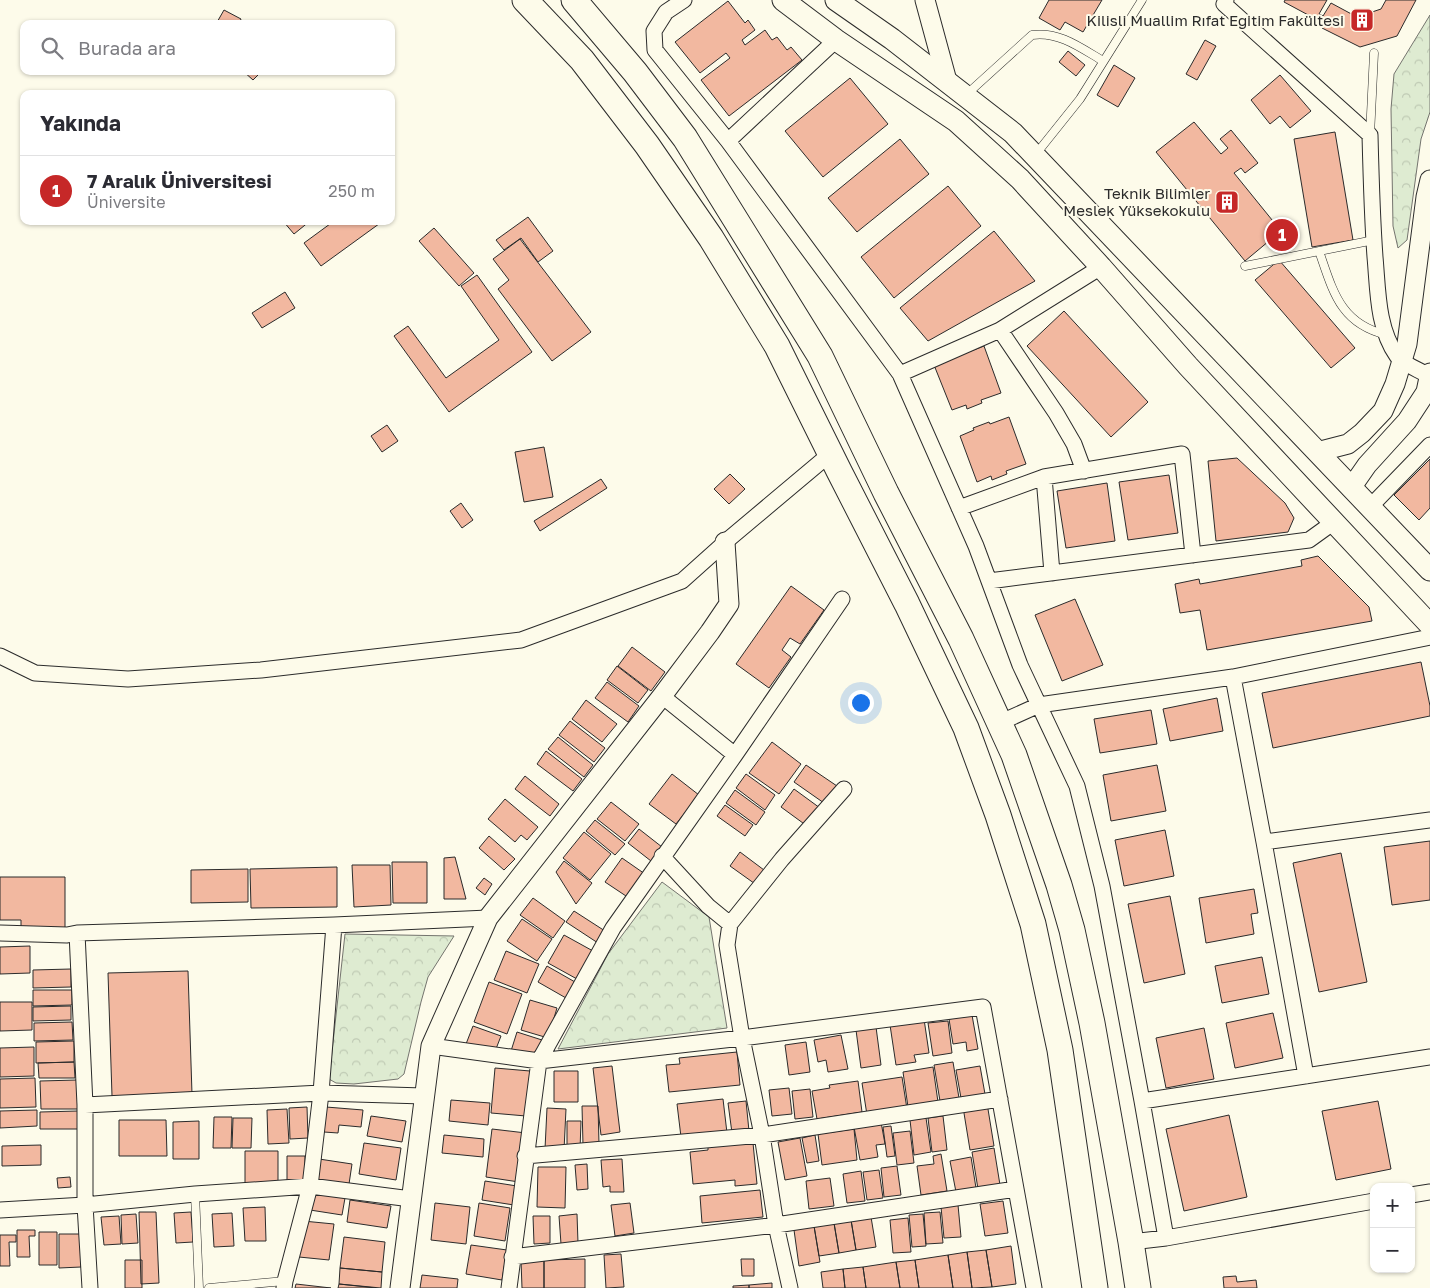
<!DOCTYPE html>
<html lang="tr">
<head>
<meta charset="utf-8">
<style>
  :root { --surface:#fff; --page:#f2f2f3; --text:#2b2b33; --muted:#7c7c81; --line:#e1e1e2; --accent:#c62828 }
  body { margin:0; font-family:"Golos Text",sans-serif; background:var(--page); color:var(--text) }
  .controls { position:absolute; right:15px; bottom:15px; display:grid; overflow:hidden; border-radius:10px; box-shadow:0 1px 4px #0004 }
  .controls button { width:45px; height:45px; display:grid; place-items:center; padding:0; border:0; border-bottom:1px solid var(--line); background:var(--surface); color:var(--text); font:25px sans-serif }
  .you { position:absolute; left:860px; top:702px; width:18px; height:18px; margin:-12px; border:4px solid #fff; border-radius:50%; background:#1a73e8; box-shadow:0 0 0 8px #1a73e833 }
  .badge { display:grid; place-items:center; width:32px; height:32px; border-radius:50%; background:var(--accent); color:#fff; font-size:16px; font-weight:700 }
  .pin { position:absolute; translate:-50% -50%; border:2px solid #fff; box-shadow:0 1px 5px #0006 }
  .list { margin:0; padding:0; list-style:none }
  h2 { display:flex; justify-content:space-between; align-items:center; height:65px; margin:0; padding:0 20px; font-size:21px }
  h2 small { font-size:16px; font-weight:400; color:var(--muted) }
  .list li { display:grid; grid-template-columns:32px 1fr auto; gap:15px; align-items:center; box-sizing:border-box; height:70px; padding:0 20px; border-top:1px solid var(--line) }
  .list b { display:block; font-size:19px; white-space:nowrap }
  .list p { margin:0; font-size:16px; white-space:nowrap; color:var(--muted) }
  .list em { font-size:16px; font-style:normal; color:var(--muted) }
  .icon { flex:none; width:28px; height:28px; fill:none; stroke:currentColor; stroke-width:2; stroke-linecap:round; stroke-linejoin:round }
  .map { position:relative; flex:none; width:1430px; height:1288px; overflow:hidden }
  .search { position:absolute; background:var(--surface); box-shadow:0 1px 4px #0004; left:20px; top:20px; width:375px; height:55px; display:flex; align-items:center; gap:12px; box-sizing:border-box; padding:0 18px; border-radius:10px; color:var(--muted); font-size:19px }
  .panel { position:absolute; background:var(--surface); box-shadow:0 1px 4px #0004; left:20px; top:90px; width:375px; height:135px; border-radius:10px }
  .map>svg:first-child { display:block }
  .forest { fill:url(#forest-crowns); stroke:#74746e }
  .building { fill:#f2b8a0; stroke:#2b2b2b }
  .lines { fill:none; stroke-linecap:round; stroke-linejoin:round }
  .service-casing { stroke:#2b2b2b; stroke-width:9 }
  .minor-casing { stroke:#2b2b2b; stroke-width:17 }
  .tertiary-casing { stroke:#2b2b2b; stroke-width:21 }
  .secondary-casing { stroke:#2b2b2b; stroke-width:23 }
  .trunk-casing { stroke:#2b2b2b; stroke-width:27 }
  .service { stroke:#fdfbea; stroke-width:8 }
  .minor { stroke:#fdfbea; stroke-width:15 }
  .tertiary { stroke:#fdfbea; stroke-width:19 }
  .secondary { stroke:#fdfbea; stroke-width:21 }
  .trunk { stroke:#fdfbea; stroke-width:25 }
  .labels { text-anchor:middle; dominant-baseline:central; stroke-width:4; stroke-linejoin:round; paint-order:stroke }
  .poi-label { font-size:15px; fill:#2b2b2b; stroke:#fdfbea; text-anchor:end }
</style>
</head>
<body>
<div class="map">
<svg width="1430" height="1288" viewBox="0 0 1430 1288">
  <defs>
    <pattern id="forest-crowns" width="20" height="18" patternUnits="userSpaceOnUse" patternTransform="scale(1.25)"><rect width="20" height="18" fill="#deebd1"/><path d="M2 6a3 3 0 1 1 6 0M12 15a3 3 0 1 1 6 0" fill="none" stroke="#bfcab4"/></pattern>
  </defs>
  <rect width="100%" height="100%" fill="#fdfbea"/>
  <path class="forest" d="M1430,15V112L1421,139L1407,240L1398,248L1393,226L1391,109L1394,74Z
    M662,882L709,917L727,1028L558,1049L608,954Z
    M345,934L454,936L428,977L421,1002L404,1074L398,1079L354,1084L336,1083L329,1079Z"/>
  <path class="building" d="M1049,0H1102L1083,32L1065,22L1060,30L1039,18Z
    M1285,0H1327L1319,14L1323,16L1331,3L1357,17L1381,9L1386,0H1416L1397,36L1360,47L1322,28L1325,24L1284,2Z
    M728,1L745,23L748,20L755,30L742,40L745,45L765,30L772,40L777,37L787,50L791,47L802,60L729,116L701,80L730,58L726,53L700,73L675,42Z
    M224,10L241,19L239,24H216Z
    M1205,40L1216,46L1197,80L1186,74Z
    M1068,51L1085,65L1076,76L1059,62Z
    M1114,65L1135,78L1118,107L1097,95Z
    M243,71H262L253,80Z
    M1280,75L1311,111L1290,128L1280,116L1270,124L1251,100Z
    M850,78L888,124L823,177L785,131Z
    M1194,122L1221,154L1228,148L1220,139L1231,130L1258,163L1245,173L1241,168L1234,173L1281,231L1245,261L1156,152Z
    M1335,132L1353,240L1312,247L1294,139Z
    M900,139L929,174L857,232L828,198Z
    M948,186L981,226L894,298L861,257Z
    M528,217L553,251L538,262L521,238L504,250L496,240Z
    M283,221H310L294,234Z
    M334,221H383L321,266L304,243Z
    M434,228L474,273L459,286L419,241Z
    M994,231L1035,281L928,341L900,308Z
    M520,239L591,332L552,361L498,289L509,280L493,259Z
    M1279,260L1355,348L1331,368L1255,280Z
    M477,275L532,352L449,412L394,336L408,326L446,378L499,340L461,286Z
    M285,292L295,308L262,328L252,313Z
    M1064,311L1148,402L1111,437L1027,346Z
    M984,346L1001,393L981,400L982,403L967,409L966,405L952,410L934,365Z
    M1009,417L1026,464L1006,471L1007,474L992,480L991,476L977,482L960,436L974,430L973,428L989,422L990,424Z
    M387,425L398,441L382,452L371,436Z
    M544,447L553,497L524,502L515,452Z
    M1237,458L1285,503L1294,518L1288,532L1216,541L1208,461Z
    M1430,459V508L1419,520L1394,495Z
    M730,474L745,489L729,504L714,489Z
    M1169,475L1178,533L1128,540L1119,482Z
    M601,479L607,488L540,531L534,521Z
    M1107,483L1115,541L1066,548L1057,491Z
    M461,503L473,520L462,528L450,511Z
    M1318,556L1369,607L1372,621L1207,650L1200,610L1180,613L1175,584L1199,579L1200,584L1302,566L1301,560Z
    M791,586L824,610L800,644L790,638L782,650L791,657L769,688L736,664Z
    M1075,599L1103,665L1062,681L1035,615Z
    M632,647L665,672L651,691L618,666Z
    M1421,662L1430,706V716L1273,748L1262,693Z
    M617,666L648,690L638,703L607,680Z
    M607,682L639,706L628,722L595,698Z
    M1217,698L1223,731L1170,741L1163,709Z
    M586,700L617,724L602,742L572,719Z
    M1151,710L1157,744L1100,753L1094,719Z
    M570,721L605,748L594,762L559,735Z
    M558,737L593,765L584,777L548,749Z
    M772,742L801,764L779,794L749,773Z
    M546,751L582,779L573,791L537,764Z
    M806,765L837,786L824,803L794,782Z
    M1157,765L1166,811L1111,821L1103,775Z
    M672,774L699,795L676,824L649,804Z
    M746,774L775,795L765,810L736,788Z
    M525,776L559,804L550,816L515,789Z
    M794,789L820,808L807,826L781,807Z
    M735,790L765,812L756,825L726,803Z
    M505,799L538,827L527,840L521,835L515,842L488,819Z
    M611,802L639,824L625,841L597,819Z
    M725,805L753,825L745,836L717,816Z
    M595,820L625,844L615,855L586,831Z
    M639,829L662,847L651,861L628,843Z
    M1165,830L1174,876L1124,886L1115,840Z
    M584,832L611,854L590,880L563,858Z
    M489,836L515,859L504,870L479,848Z
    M1430,841V900L1392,905L1384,847Z
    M740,852L768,873L758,886L730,866Z
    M1341,853L1367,982L1319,992L1293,863Z
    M455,857L466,899H444V858Z
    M622,858L645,874L629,898L605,882Z
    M564,861L592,883L576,904L556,872Z
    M392,862H427V903H393Z
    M352,865H390L391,905L354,907Z
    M337,867V907L251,908L250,869Z
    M248,869V902L191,903V870Z
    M0,877H65V928H21V920H0Z
    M484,878L492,884L485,895L476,888Z
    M1254,889L1258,913L1251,914L1254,934L1206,943L1199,898Z
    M1170,896L1185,974L1144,983L1128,904Z
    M533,898L565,921L553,938L520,915Z
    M574,911L605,931L598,943L566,922Z
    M522,919L552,939L537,961L507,941Z
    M564,935L593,951L577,979L548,963Z
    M30,946V973L0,974V947Z
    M506,951L539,964L527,993L494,980Z
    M1262,957L1269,994L1222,1003L1215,966Z
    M547,966L575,982L566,998L538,982Z
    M71,969V987L33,988V970Z
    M188,971L192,1094L112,1096L108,973Z
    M489,982L522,994L507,1034L474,1022Z
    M33,990H72V1005L33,1006Z
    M530,1000L557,1008L548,1038L521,1030Z
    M0,1002H32V1030L0,1031Z
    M71,1006V1020L33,1021V1007Z
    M1273,1013L1283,1058L1235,1068L1226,1023Z
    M972,1015L978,1049L967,1051L966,1042L953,1044L949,1019Z
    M924,1019L929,1053L914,1055L916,1062L896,1065L890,1025Z
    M948,1021L952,1053L933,1056L928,1023Z
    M72,1022L73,1040L34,1041V1023Z
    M473,1026L501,1036L494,1054L466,1044Z
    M876,1027L881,1065L861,1068L856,1030Z
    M1204,1028L1214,1079L1166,1088L1156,1038Z
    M517,1032L542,1040L537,1058L511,1051Z
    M841,1035L848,1069L828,1072L826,1060L818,1062L814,1040Z
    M74,1041V1062L36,1063V1042Z
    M806,1042L810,1072L789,1075L785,1045Z
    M34,1047V1076L0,1077V1048Z
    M737,1052L740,1085L669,1092L666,1065L680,1064L679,1058Z
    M74,1062L75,1078H39L38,1063Z
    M953,1062L959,1098L940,1101L934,1065Z
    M612,1066L620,1132L601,1135L593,1068Z
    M980,1066L985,1094L961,1098L956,1070Z
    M933,1067L938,1102L908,1107L903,1072Z
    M495,1068L530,1071L526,1116L491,1113Z
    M554,1071H578V1102H554Z
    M902,1077L907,1109L867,1115L862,1083Z
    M35,1078L36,1107L0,1108V1079Z
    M77,1080L78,1109H41L40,1081Z
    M858,1081L862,1112L817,1119L812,1091L830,1088L829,1085Z
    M789,1088L792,1114L772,1116L769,1090Z
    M810,1089L813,1117L795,1119L792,1091Z
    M723,1099L727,1133L681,1137L677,1104Z
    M451,1100L490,1103L488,1125L449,1121Z
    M746,1101L749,1131L732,1133L728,1103Z
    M1378,1101L1391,1169L1336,1180L1322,1111Z
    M987,1103L994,1146L970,1150L963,1107Z
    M582,1106H598L599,1144L583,1145Z
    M307,1107L308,1138L290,1139L289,1108Z
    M326,1107L363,1110L361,1127L339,1125L338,1133L324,1132Z
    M547,1108L566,1109L564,1150L545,1149Z
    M287,1109L289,1143L268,1144L267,1110Z
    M37,1110V1126L0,1128V1111Z
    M78,1111V1129H40V1112Z
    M1229,1115L1247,1197L1184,1211L1166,1129Z
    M371,1116L406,1121L402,1142L367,1136Z
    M943,1116L947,1150L932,1152L928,1118Z
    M214,1117H232L231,1148H213Z
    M233,1118H252L251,1148H232Z
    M926,1118L931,1152L914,1155L910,1120Z
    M119,1120H166L167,1156H119Z
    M199,1121V1159H173V1122Z
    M567,1121H581L580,1150L567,1149Z
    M881,1122L885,1144L876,1145L878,1157L860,1160L854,1127Z
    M891,1126L895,1156L887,1157L883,1127Z
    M492,1129L526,1133L519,1182L486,1177Z
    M854,1129L857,1160L822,1165L818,1134Z
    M910,1131L914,1163L897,1165L893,1133Z
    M444,1135L484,1139L483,1157L442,1153Z
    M815,1135L819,1161L807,1163L802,1138Z
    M800,1138L807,1176L785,1180L778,1142Z
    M364,1143L401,1148L396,1180L359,1174Z
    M753,1143L757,1184L735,1186V1180L693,1184L690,1152L708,1150V1147Z
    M41,1145V1165L2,1166V1146Z
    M994,1148L1000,1185L978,1189L972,1152Z
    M245,1151H278V1183H245Z
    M941,1154L947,1191L921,1195L917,1166L934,1164L933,1156Z
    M287,1156H305V1184H287Z
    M971,1157L976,1188L956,1192L950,1161Z
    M319,1159L352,1164L349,1184L316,1180Z
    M622,1159L624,1192H610V1186L603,1187L601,1160Z
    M587,1164L588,1189L577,1190L575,1165Z
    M897,1166L901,1195L884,1197L881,1168Z
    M538,1167H566L565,1208L537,1207Z
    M879,1170L883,1198L867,1200L863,1172Z
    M861,1171L865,1201L847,1203L843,1174Z
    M70,1177L71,1187L58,1188L57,1178Z
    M830,1178L834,1206L809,1209L806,1181Z
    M485,1181L517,1186L514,1205L482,1200Z
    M760,1190L763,1217L702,1223L700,1196Z
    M312,1193L345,1198L342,1215L310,1210Z
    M350,1200L391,1206L387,1228L347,1222Z
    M1003,1201L1008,1233L985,1236L980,1204Z
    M435,1203L470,1207L466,1244L431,1240Z
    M479,1203L510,1208L505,1241L474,1236Z
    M630,1203L634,1233L615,1236L611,1205Z
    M958,1205L961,1237L944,1238L941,1207Z
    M265,1207L266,1241H245L243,1208Z
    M139,1212H156L159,1283L141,1284Z
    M191,1212L193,1242L176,1243L174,1213Z
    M940,1212L943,1243L926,1244L924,1213Z
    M232,1213L234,1246L214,1247L212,1214Z
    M136,1214L138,1243L122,1244L121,1215Z
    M577,1214L578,1243L561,1244L559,1216Z
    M923,1214L926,1246L912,1247L909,1215Z
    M119,1216L121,1244L104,1245L101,1217Z
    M533,1216H550V1243L534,1244Z
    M871,1217L876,1247L856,1250L851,1220Z
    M908,1218L911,1252L893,1253L890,1220Z
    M851,1220L856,1250L839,1253L834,1223Z
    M303,1221L334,1224L329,1260L299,1257Z
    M834,1223L839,1253L819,1256L814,1226Z
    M814,1226L820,1262L799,1266L794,1230Z
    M17,1230H35V1236H29L30,1257H17Z
    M39,1232H57V1265H39Z
    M59,1234H80L81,1267L59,1268Z
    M0,1235H16V1242H9L10,1266H0Z
    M344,1237L385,1242L382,1272L340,1268Z
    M471,1245L507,1250L502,1280L466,1274Z
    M1011,1246L1016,1284L992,1287L986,1250Z
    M986,1250L992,1287L972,1288L967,1252Z
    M967,1252L972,1288H953L948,1255Z
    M621,1254L624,1287L606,1288L604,1255Z
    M948,1255L953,1288H919L915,1260Z
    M585,1259V1288H544V1260Z
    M741,1259H754V1276H742Z
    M125,1260H142V1288H125Z
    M521,1260H544V1288H522Z
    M915,1260L919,1288H900L896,1262Z
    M896,1262L900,1288H866L863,1267Z
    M863,1267L866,1288H845L843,1269Z
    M340,1268L382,1272L381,1288L339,1284Z
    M843,1269L845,1288H823L821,1272Z
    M422,1275L458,1279L457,1288H420Z
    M1236,1276L1237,1282L1256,1280L1257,1288H1224L1223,1277Z
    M772,1283V1288H749V1285Z
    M296,1284L331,1288H295Z
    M339,1284L376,1288H338Z
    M749,1285V1288H733V1286Z"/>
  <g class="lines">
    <g class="service-casing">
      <path id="service" d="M967,94L1032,35C1059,31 1081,48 1103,61
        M1370,135L1374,53
        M1036,154L1080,99L1142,0
        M1319,251C1333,291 1340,324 1387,335
        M1245,266L1374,240
        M195,1194L199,1288
        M209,1288L285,1281"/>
    </g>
    <g class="minor-casing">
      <path id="minor" d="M684,0L666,12L654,31L655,50L728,141L900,374L976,546L1020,665L1077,786L1102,886L1142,1101L1166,1238
        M1226,0L1224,4L1370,135C1371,175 1372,216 1375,257C1378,289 1377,328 1397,356C1404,365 1420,370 1429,376
        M728,141L836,40
        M1000,330L1056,413L1074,444L1084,471
        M900,374L1000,330L1101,267
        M1044,477L1052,573
        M1370,507L1430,445
        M959,508L1044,477L1182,454L1193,555
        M989,581L1309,540L1334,522
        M0,656L35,673L128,679L261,670L521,640L682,581L730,538L830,454
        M1233,677L1264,842L1306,1076
        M662,696L735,755
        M999,723L1039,705L1233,677L1430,637
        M1264,842L1430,820
        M662,856L708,906L730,924
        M0,933L67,935L77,933
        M431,1046L539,1061L742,1038L983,1007L1034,1288
        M1142,1101L1430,1057
        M85,1105L321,1093L424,1096
        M525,1156L762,1135L1000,1099
        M1411,1195L1430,1192
        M0,1210L85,1205L195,1194L310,1186L411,1199
        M1131,1242L1166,1238L1374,1201
        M512,1257L776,1225L1016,1189
        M90,1288L85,1205V1105L77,933L334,925L488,918
        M284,1288L285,1281L310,1186L321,1093L334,925
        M509,1288L539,1061L613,928L735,755L842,599
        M790,1288L776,1225L762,1135L742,1038L727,945L730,924L782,859L844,789"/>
    </g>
    <g class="tertiary-casing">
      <path id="tertiary" d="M925,0L947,81
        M1317,452L1348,444L1362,433L1383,411L1395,384L1407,344L1426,197L1430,180
        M1351,488L1367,465L1407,421L1426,392L1430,373
        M400,1288L431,1046L488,918L662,696L710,632L729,604L725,542"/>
    </g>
    <g class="secondary-casing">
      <path id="secondary" d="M783,0L836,40L956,121L1020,179L1101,267L1188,366L1430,625
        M836,0L892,39L1013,133L1430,570"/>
    </g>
    <g class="trunk-casing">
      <path id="trunk" d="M525,0L582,60L647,145L711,238L777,346L839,471L907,604L966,728L998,815L1033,924L1060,1050L1095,1288
        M574,0L635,72L685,138L820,356L886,493L961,639L1014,755L1059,885L1072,930L1092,1023L1131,1242L1138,1288"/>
    </g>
    <use href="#service" class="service"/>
    <use href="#minor" class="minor"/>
    <use href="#tertiary" class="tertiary"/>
    <use href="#secondary" class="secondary"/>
    <use href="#trunk" class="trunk"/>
  </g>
  <defs>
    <g id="building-square" transform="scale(1.25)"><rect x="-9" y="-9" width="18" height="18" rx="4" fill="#c62828" stroke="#fdfbea"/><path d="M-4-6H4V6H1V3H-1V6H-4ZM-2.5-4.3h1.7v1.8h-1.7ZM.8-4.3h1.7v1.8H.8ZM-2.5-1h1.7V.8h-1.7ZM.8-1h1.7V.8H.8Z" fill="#fff"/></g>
  </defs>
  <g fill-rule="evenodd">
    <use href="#building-square" x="1362" y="20"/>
    <use href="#building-square" x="1227" y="202"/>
  </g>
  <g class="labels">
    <g class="poi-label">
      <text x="1344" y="20">Kilisli Muallim Rıfat Eğitim Fakültesi</text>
      <text x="1210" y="193">Teknik Bilimler<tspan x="1210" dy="17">Meslek Yüksekokulu</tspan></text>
    </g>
  </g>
</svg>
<div class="controls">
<button>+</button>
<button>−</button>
</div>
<div class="you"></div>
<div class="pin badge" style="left:1282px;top:235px">1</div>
<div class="search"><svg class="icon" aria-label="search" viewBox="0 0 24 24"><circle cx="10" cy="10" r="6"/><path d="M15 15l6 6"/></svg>Burada ara</div>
<section class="panel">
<h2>Yakında<small></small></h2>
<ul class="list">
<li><span class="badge">1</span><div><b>7 Aralık Üniversitesi</b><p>Üniversite</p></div><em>250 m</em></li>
</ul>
</section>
</div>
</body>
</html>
